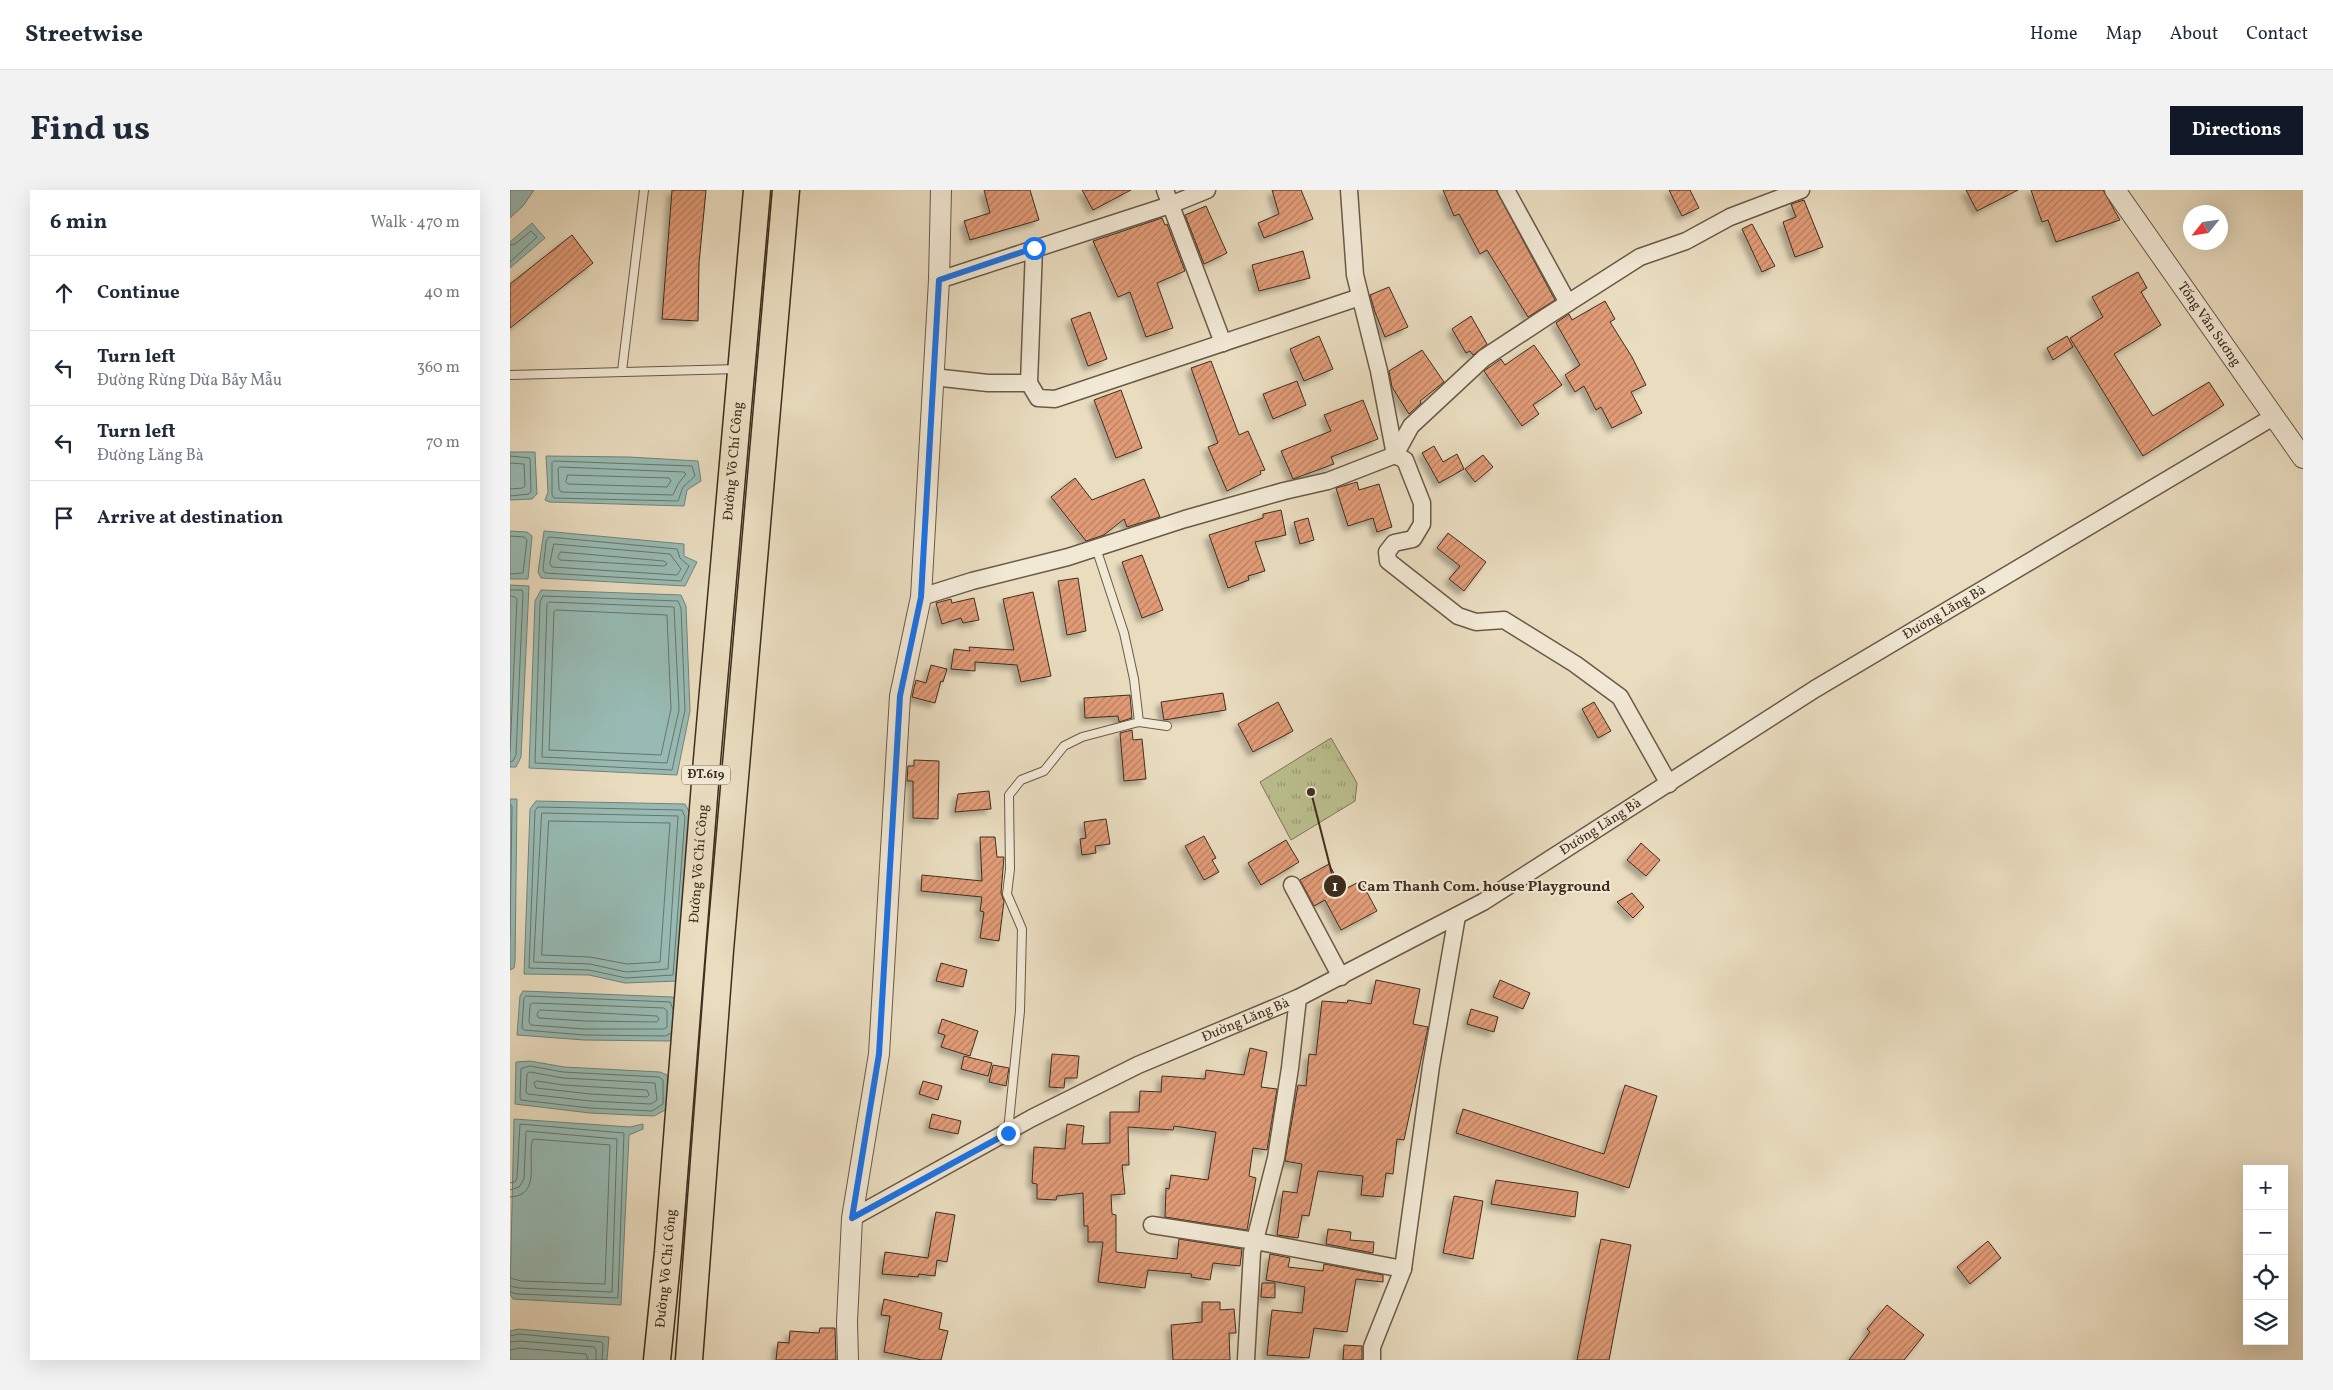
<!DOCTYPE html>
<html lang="en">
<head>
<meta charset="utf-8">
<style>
  :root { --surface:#fff; --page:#f2f2f3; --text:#1f2937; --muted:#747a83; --line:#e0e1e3; --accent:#111827 }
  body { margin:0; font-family:Vollkorn,serif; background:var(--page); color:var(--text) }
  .controls { position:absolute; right:15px; bottom:15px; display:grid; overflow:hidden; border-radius:0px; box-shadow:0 5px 20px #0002 }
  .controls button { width:45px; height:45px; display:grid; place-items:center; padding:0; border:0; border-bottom:1px solid var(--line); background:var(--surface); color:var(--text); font:25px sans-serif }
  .compass { position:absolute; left:1673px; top:15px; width:45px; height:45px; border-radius:50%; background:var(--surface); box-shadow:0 5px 20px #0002; rotate:240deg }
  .stop { position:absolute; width:15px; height:15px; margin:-11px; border:4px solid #1a73e8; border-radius:50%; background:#fff }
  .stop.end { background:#1a73e8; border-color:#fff; box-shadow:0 1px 5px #0008 }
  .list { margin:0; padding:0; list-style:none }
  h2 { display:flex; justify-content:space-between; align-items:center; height:65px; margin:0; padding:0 20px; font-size:21px }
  h2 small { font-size:16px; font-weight:400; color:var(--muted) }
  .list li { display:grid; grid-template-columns:32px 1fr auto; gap:15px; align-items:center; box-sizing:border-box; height:75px; padding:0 20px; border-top:1px solid var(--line) }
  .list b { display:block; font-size:19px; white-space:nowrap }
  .list p { margin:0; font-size:16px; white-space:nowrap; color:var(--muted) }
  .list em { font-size:16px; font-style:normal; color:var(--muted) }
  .icon { flex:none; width:28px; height:28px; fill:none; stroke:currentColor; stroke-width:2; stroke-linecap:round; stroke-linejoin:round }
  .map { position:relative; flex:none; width:1793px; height:1170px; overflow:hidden; border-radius:0px }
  header { display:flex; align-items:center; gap:30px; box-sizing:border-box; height:70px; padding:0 25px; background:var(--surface); border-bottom:1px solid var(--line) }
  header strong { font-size:24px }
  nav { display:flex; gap:28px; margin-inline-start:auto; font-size:18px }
  .intro { display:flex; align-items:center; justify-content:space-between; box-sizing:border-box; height:120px; padding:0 30px }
  h1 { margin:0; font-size:35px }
  .button { padding:12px 22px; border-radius:0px; background:var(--accent); color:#fff; font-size:18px; font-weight:700 }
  main { display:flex; gap:30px; padding:0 30px }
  aside { flex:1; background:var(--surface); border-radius:0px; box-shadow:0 5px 20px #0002 }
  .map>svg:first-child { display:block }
  .park { fill:url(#park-tufts); stroke:#7d7656 }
  .water { fill:#97bbb4; stroke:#748378 }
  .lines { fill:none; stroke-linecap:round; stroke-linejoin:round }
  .shore { stroke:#6b7469; stroke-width:1 }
  .building { fill:url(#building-hatch); stroke:#3f2e1e; filter:url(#shadow) }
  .service-casing { stroke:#6a5a46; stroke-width:10 }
  .minor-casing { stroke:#6a5a46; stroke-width:19 }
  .tertiary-casing { stroke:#6a5a46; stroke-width:22 }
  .primary-casing { stroke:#3f2e1e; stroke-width:29 }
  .service { stroke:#f1e8d5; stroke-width:8 }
  .minor { stroke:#f1e8d5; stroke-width:16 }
  .tertiary { stroke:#f1e8d5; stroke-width:20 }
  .primary { stroke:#e9dcbf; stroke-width:26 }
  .route { stroke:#1a73e8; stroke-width:6 }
  .labels { text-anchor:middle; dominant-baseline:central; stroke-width:4; stroke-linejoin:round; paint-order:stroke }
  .shield { fill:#f1e8d5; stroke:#746655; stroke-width:1 }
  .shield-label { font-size:12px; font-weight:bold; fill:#3f2e1e }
  .street-label { font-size:14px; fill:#3f2e1e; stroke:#f1e8d5 }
  .leader { fill:none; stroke:#3f2e1e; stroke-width:2 }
  .callout-dot { fill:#3f2e1e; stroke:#f1e8d5; stroke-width:2 }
  .mark-label { font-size:15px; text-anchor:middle; font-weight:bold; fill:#fff }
  .callout-label { font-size:15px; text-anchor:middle; font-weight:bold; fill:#3f2e1e; stroke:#f1e8d5; stroke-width:4; stroke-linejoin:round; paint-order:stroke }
</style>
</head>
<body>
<header>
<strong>Streetwise</strong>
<nav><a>Home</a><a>Map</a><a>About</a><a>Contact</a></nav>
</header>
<div class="intro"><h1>Find us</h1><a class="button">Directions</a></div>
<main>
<aside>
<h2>6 min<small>Walk · 470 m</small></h2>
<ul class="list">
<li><svg class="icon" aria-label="ahead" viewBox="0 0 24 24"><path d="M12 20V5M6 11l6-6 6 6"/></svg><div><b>Continue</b></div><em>40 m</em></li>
<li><svg class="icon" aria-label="left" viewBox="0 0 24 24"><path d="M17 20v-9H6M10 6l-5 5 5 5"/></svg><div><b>Turn left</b><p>Đường Rừng Dừa Bảy Mẫu</p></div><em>360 m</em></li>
<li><svg class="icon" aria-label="left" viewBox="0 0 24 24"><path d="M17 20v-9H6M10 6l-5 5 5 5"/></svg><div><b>Turn left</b><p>Đường Lăng Bà</p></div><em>70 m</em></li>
<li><svg class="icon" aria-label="arrive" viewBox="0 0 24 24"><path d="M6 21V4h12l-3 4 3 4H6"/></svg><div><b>Arrive at destination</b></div></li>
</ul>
</aside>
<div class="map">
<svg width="1793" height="1170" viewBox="0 0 1793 1170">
  <defs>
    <pattern id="park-tufts" width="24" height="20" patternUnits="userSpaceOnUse" patternTransform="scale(1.25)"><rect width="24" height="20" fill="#bbbf8f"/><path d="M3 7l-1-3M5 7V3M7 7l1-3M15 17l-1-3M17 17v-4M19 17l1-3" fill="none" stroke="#999c74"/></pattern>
    <pattern id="building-hatch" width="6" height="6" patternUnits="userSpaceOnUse" patternTransform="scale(1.25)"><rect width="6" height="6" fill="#e19b77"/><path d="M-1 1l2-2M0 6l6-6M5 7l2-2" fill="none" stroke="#b87f61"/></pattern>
    <filter id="shadow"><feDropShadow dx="-4.5" dy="4.5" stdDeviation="2.5" flood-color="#0004"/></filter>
  </defs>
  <rect width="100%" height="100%" fill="#e9dcbf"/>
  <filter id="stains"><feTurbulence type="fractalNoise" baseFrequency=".004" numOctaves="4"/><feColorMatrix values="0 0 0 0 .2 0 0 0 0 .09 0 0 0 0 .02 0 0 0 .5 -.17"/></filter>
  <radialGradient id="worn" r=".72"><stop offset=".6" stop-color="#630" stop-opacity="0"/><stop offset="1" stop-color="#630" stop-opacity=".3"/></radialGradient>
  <path class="park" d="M821,548L847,593L845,611L781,650L750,592Z"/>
  <path class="water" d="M0,0H24L13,16L0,28Z
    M22,33L35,48L0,78V52Z
    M0,262H25L27,304L22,309L0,310Z
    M36,266L119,267L188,271L191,291L177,300L174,316L39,312L35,310L38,302Z
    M0,341L17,342L22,346L18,389H0Z
    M34,341L174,354V366L187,372L175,396L31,388L28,382Z
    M0,395L19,396L11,567L6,577H0Z
    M31,400L171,405L176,416L180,521L167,585L19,578L25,411Z
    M0,609H7L5,772L4,778L0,780Z
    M26,611L175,614L181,625L169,791L115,793L79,785L14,784L20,619Z
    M13,801L162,807L167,809L169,843L159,851L74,850L7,845L10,806Z
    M20,871L54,877L150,882L157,885L159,918L144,926L80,923L5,914L6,872Z
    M4,929L120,937L133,934V939L119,945L111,1115L3,1109L0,1104Z
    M8,1139L99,1147L97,1170H0V1141Z"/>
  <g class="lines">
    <path class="shore" d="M0,55L5,54L21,41L27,47L0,72
      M0,266L20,268L21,301L19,304L0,306
      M44,271L182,276L185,286L173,297L168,311L44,308L42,305V273Z
      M0,273L14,274L15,296L13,298L0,299
      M50,277L174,282L176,284L168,294L163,305L51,302L49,299L48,279Z
      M58,285L159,288L161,291L157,297L58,294L56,292Z
      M0,346L14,347L17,350L13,383L0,384
      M39,347L167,359L170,368L179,376L171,391L35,383L33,380L36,352Z
      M44,354L160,364L171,379L167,385L42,377L40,374Z
      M51,362L154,371L157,374L154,376L50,370L48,367Z
      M0,400H12L13,403L6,565L3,571L0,572
      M0,406L5,407L7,409L0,562
      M33,406L168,411L171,418L175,520L162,580L25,573L30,413Z
      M39,412L164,417L169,520L157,573L32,567L37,414Z
      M46,420L157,425L161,519L151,565L39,560L44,422Z
      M0,614L2,616L0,747
      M28,617L172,620L175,627L163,785L116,788L79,780L19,778L25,621Z
      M32,623L168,626L158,779L116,782L80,774L24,772Z
      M39,631L160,633L150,772L117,774L80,767L32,765Z
      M23,813L154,818L157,821V837L154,839H74L21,835L19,832L20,815Z
      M30,820L147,826L149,829L147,832L75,831L29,828L27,825Z
      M161,843L156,846L74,845L14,840L12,838L14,808L16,806L160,812L163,819
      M20,876L53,882L149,887L153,890V914L142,921L80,918L11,910L10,908L11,879Z
      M20,882L53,888L145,893L147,910L141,914L80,911L18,904L16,902L17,884Z
      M27,891L53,895L137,900L139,905L137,907L81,904L26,898L24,893Z
      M0,993L5,992L7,988L10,934L114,943L108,1108L7,1104L0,1102
      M0,1000L9,997L14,989L16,941L107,949L102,1102L9,1098L0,1096
      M0,1007C33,1006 16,967 23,949L100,955L95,1094L11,1091L0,1088
      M0,1146L9,1144L92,1152L93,1154L92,1170
      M0,1152L10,1151L84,1157L86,1160V1170
      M0,1160L10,1158L76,1164L78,1170"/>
  </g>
  <path class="building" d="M162,0H196L189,73L188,131L152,129Z
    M474,0H520L529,30L460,50L454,31L480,23Z
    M572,0H621L583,20Z
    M762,0H791L803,29L754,48L748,33L769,24Z
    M933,0H986L1045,110L1018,127L977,60L970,64L949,24L944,26Z
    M1159,0H1180L1189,18L1172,26Z
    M1456,0H1508L1467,21Z
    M1521,0H1593L1610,30L1546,52L1538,30L1532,32Z
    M1294,10L1313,57L1285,67L1273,32L1286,27L1281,14Z
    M696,16L717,63L694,74L675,25Z
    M652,28L655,35L657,34L675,81L647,93L663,138L636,147L620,102L608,107L583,51Z
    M1242,34L1265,76L1252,82L1232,39Z
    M62,45L83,73L0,138V94Z
    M793,61L800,88L749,101L742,75Z
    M1628,82L1637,98L1631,102L1651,135L1604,164L1643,226L1699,192L1714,215L1633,266L1560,148L1593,127L1582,107Z
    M879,97L898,137L875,147L865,122L860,105Z
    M1095,111L1105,129L1100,132L1122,167L1136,195L1121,202L1132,223L1102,238L1091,217L1086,220L1074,196L1065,202L1055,185L1070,175L1046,133L1059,124L1062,130Z
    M580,122L597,169L578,176L561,129Z
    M961,126L977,154L963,165L960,161L956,163L942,139Z
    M809,146L823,179L794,191L780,159Z
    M1557,146L1563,157L1543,170L1537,158Z
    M1024,155L1052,195L1023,215L1029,224L1012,236L974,181L991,169L995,175Z
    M912,160L934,192L910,211L911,213L899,224L882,197L879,181Z
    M701,171L729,245L738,241L755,280L750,281L751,284L717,301L698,257L708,253L681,178Z
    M787,191L796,215L763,229L753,204Z
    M611,200L632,258L606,268L584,210Z
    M853,210L868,249L821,267L824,274L783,289L771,261L821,241L814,225Z
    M924,256L933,272L947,264L954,279L929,293L912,263Z
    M973,265L983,277L965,292L955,279Z
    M565,288L582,310L634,289L650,327L617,337L614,329L594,345L576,351L541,307Z
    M847,292L849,300L869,294L882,337L867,342L863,328L838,336L826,298Z
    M771,320L776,345L745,352L755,381L738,386L739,390L718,398L699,345L753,328V324Z
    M798,328L804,350L790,354L784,332Z
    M938,343L976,372L954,401L939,389L950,376L927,358Z
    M632,365L653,420L632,428L612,372Z
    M568,388L576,441L557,445L548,391Z
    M523,402L541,486L511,492L507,475L465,472V481L441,479L444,459L460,461L459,457L504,460L493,409Z
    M464,408L469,430L453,433L451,428L432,434L426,413L441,409L442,413Z
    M421,475L437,479L433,492L431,491L425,513L402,507L406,490L416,493Z
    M713,503L716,520L654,530L651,512Z
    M620,505L622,528L609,532L608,526L575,528L574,508Z
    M768,512L783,541L743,562L728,534Z
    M1084,512L1101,541L1088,548L1072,519Z
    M622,540L623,550L632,549L636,589L614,591L610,543Z
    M404,570L429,571L428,629L403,628V591H397L398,576H404Z
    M479,601L481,619L445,622L448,604Z
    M596,629L600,654L585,656L586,663L572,665L570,649L576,648L574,632Z
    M694,646L706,668L702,670L709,682L694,690L675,656Z
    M470,647H485L487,667H494L491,703L494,711L489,751L470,748L474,722L470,721L472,707L411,701L412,685L472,691Z
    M776,650L789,672L751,695L738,673Z
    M1131,653L1150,670L1136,686L1117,670Z
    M819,674L833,700L851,691L867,721L831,740L815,710L804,716L790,690Z
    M1122,703L1134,717L1123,728L1107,712Z
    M431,773L457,780L453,797L426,791Z
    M866,790L910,799L903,834L918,837L894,950L887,949L883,984L876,983L873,1007L851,1005L853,986L808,981L799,1026L792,1025L788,1048L767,1045L773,1001L787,1003L792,974L775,971L788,895L796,896L799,864L806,865L812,811L837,813L838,810L861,814Z
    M990,790L1020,803L1013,819L983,807Z
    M961,819L988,827L984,842L957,834Z
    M432,829L468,841L460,866L431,857L435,845L428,843Z
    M740,858L757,862L751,897L767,899L757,960L743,958L739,986L746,988L737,1040L655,1027L656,998L659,999L661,985L698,990L706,942L664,936L663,940L618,937L619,975H612L615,1004L601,1005L602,1024L606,1025V1062L667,1069L669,1049L732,1059L730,1076L703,1073L700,1090L681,1087L682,1084L638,1080L635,1098L588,1092L593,1052H578V1036H574L573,1003L547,1006L546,1010L527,1009V994L522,993L524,957L555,959L557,934L574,936L572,954L600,953V922H629L630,901L651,902L652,886L695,889L696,880L734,885Z
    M542,864L569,866L567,888H555L554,898L539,897Z
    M454,866L482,873L478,886L451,879Z
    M483,875L499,878L496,896L479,892Z
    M413,891L432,896L428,910L409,904Z
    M1115,895L1147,906L1119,998L946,943L953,919L1094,964Z
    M422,924L451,931L448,944L419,938Z
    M986,990L1068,1002L1065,1027L981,1014Z
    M944,1006L973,1011L963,1069L933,1063Z
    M426,1022L445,1025L437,1072L427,1070L425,1086L409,1084L408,1087L372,1084L375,1062L418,1068Z
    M818,1039L841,1042L840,1050L864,1052L863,1063L816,1054Z
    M1091,1049L1121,1055L1099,1170H1067Z
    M1478,1051L1491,1068L1460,1094L1447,1077Z
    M760,1064L780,1068L778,1077L813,1081L814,1074L873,1085V1092L846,1089L837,1142L804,1138L799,1168L757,1165L762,1120L792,1123L795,1097L756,1090Z
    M752,1093H765V1108L751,1107Z
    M374,1109L432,1123L429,1139L438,1141L431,1170H412L374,1162L380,1126L371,1125Z
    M692,1112H710V1120L724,1119L726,1143H719L720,1170H663L661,1135L692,1132Z
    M1377,1115L1414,1145L1394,1170H1339L1360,1142L1357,1139Z
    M310,1138H325L326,1170H266L268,1152L279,1153L280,1141L309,1143Z
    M834,1155L852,1156V1170H833Z"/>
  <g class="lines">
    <g class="service-casing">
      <path id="service" d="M112,181L134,0
        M0,185L228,179
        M586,358L614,443L624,489L629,532
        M498,941L510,821L512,739L497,704L500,679L499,605L511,590L534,581L554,556L572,547L629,532L657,536"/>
    </g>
    <g class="minor-casing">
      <g id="minor">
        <path d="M655,0L713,153"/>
        <path d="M839,0L845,85L869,181L885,265L895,270L912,313V334L903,349L884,353L877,362L878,371L948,426L966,432L994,430L1065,474L1110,507L1159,594"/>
        <path d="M996,0L1058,113"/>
        <path d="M524,58L519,193L528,208L545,209L850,107"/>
        <path d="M429,90L660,15L697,0"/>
        <path d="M423,187L478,193H519"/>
        <path d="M411,407L462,391L558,367L675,329L774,301L818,291L885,265L901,236L974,168L1036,127L1130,67L1176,51L1220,27L1291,0"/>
        <path d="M782,695L831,787"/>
        <path id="s1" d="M342,1028L522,928L628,875L788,808L973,712L1305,499L1763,227"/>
        <path d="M642,1035L745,1051L893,1079"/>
        <path d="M736,1170L742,1062L766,968L780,878L788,808"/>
        <path d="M862,1170V1157L893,1079L921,876L947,726"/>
      </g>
    </g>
    <g class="tertiary-casing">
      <g id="tertiary">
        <path id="s2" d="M1605,0L1793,268"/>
        <path d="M338,1170L337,1132L342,1028L369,864L390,506L411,407L429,90L431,0"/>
      </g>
    </g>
    <g class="primary-casing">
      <g id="primary">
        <path id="s3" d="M147,1170L158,1062L196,581L247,0"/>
        <path d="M179,1170L210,760L276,0"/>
      </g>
    </g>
    <use href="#service" class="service"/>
    <use href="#minor" class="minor"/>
    <use href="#tertiary" class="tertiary"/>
    <use href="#primary" class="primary"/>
  </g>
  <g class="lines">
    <path class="route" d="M498,943L342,1028L369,864L390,506L411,407L429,90L524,58"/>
  </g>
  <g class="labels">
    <rect class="shield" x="172" y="575.5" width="48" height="19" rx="4"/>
    <g class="shield-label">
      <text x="196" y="585">ĐT.619</text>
    </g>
    <g class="street-label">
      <text stroke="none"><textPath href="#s2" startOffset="164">Tống Văn Sương</textPath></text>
      <text stroke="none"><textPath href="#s3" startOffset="902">Đường Võ Chí Công</textPath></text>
      <text stroke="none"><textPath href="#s1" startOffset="1251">Đường Lăng Bà</textPath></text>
      <text stroke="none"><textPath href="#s1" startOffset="846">Đường Lăng Bà</textPath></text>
      <text stroke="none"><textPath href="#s3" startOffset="498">Đường Võ Chí Công</textPath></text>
      <text stroke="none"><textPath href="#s1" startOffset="441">Đường Lăng Bà</textPath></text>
      <text stroke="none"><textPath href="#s3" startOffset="92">Đường Võ Chí Công</textPath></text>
    </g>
  </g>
  <path class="leader" d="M801 602L825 696"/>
  <g class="callout-dot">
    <circle cx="801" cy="602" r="5"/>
    <circle cx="825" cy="696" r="12"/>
  </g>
  <g class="mark-label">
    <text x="825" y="701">1</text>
  </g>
  <g class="callout-label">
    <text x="974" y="701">Cam Thanh Com. house Playground</text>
  </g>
  <rect width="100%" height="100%" filter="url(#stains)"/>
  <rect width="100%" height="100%" fill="url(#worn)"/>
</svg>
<div class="controls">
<button>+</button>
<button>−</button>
<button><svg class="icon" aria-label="locate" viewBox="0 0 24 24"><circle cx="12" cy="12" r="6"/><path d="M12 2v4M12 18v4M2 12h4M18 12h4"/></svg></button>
<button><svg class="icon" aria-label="layers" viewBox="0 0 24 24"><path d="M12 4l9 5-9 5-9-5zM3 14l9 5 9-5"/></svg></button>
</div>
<svg class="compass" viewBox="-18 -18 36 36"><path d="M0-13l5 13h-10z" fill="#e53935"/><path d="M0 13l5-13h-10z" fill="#747a83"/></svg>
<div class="stop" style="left:524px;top:58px"></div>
<div class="stop end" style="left:498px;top:943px"></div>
</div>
</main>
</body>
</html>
